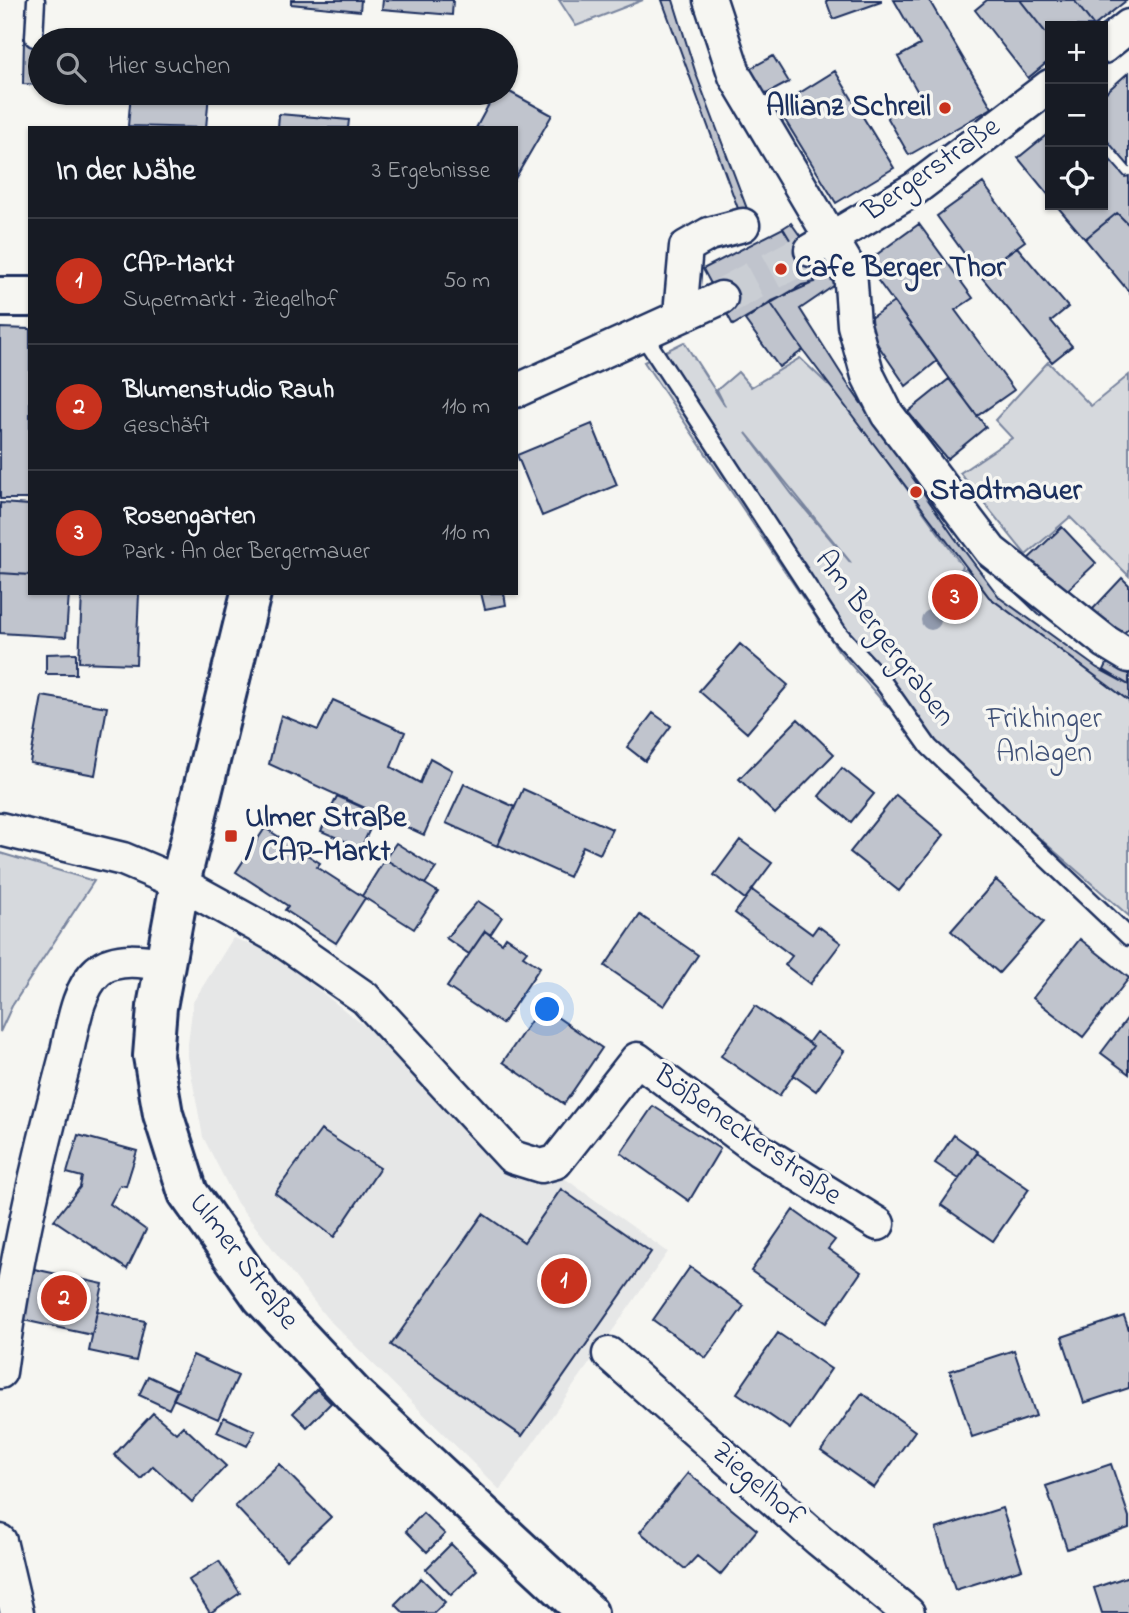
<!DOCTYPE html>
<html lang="de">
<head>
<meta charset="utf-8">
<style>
  :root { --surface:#171b24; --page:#242831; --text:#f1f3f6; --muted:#9ea1a6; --line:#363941; --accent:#c8321e }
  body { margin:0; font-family:"Indie Flower",sans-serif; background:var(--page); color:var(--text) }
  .controls { position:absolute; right:21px; top:21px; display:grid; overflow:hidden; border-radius:0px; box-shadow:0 2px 5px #0004 }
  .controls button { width:63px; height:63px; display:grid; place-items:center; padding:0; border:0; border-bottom:2px solid var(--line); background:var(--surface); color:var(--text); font:35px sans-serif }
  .you { position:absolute; left:548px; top:1010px; width:24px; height:24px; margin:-18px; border:5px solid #fff; border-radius:50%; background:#1a73e8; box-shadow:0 0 0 10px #1a73e833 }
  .badge { display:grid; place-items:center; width:46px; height:46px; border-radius:50%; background:var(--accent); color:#fff; font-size:23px; font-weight:700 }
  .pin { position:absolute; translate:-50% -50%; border:4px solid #fff; box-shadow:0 2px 7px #0006 }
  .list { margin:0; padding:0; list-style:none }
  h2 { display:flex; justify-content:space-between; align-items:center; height:91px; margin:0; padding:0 28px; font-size:30px }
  h2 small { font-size:23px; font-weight:400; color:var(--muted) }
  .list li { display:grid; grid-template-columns:46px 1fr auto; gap:21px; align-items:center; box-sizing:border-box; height:126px; padding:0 28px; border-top:2px solid var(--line) }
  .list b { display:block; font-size:26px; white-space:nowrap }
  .list p { margin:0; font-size:23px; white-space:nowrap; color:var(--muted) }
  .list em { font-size:23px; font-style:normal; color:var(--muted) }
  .icon { flex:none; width:38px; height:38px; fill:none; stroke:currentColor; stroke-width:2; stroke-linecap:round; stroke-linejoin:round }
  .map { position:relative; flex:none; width:1129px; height:1613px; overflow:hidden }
  .search { position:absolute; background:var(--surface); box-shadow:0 2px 5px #0004; left:28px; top:28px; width:490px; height:77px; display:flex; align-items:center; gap:18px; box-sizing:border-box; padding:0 24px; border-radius:38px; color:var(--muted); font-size:26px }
  .panel { position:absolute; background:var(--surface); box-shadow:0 2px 5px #0004; left:28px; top:126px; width:490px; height:469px; border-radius:0px }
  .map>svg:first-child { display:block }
  .built { fill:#e6e7e7 }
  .green { fill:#d6d9dd; stroke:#78849e; stroke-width:2; fill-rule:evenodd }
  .building { fill:#c0c4cd; stroke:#1b2f5e; stroke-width:2 }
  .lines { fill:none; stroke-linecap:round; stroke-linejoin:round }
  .tertiary-tunnel { stroke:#caced4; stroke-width:38; stroke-dasharray:38 19; stroke-linecap:butt }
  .service-casing { stroke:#1b2f5e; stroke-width:21 }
  .minor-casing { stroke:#1b2f5e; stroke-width:37 }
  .tertiary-casing { stroke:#1b2f5e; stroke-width:44 }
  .service { stroke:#f6f6f2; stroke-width:16 }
  .minor { stroke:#f6f6f2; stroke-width:32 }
  .tertiary { stroke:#f6f6f2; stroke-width:38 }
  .tree { fill:#929bae }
  .poi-dot { fill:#c8321e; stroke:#f6f6f2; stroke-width:2.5 }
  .labels { text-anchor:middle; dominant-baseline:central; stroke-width:7; stroke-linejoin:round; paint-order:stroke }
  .poi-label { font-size:30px; font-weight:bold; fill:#1b2f5e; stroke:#f6f6f2; text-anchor:start }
  .street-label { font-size:30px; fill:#1b2f5e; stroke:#f6f6f2 }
  .park-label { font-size:30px; fill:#405177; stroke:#f6f6f2 }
</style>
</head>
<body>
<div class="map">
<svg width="1129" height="1613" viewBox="0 0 1129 1613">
  <rect width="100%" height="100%" fill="#f6f6f2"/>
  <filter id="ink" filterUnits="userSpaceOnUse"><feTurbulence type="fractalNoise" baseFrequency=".0143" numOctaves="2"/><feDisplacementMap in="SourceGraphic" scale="14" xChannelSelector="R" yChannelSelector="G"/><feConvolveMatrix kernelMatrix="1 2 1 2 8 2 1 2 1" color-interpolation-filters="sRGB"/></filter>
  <g filter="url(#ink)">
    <path class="built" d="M233,938L268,950L376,1035L483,1152L531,1182L560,1175L668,1252L500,1490L326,1317L237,1203L203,1137L187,1052L193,1002Z"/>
    <path class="green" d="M559,0H643L576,26Z
      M684,342L725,406L717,390L738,372L751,387L800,358L841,397L963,567L957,574L966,568L989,597L1129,701V916L884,703L838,650L644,362ZM746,433L851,563L792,494Z
      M1048,362L1091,406L1129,375V576L1070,517L1026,555L960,473L1012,438L995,420Z
      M0,853L94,881L12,1006L0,1032Z"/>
    <path class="building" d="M291,0H361L360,11L291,4Z
      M383,0H453L452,15L382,9Z
      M662,0H673L696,74L752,222L744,225Z
      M826,0H881V2L833,19Z
      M894,0H929L992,108L909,155L886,115L920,96L898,57L920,45Z
      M987,0H1020L1050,38V60L1028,78L975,10Z
      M1020,0H1074L1094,26H1050V38Z
      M1074,0H1127L1094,26Z
      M288,29L357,34L356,40H287Z
      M24,38H45L40,40V85L23,84Z
      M773,56L789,82L761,97L746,71Z
      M835,71L894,168L836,203L777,107Z
      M1129,72V166L1103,136V95Z
      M506,90L552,115L516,177V128H476L495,93H506Z
      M131,93H209L206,128L128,126Z
      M314,93H352L351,96Z
      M279,114L349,120L348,128H278Z
      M1050,132V197L1018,158Z
      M1103,152L1125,177L1129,176V225L1117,213L1085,239L1056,205H1103Z
      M983,183L1025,241L979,274L937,216Z
      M1117,213L1129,225V292L1085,239Z
      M791,223L835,285L800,309L847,383L954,537L1000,598L1097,668L1129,685V701L989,597L803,350L770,302L815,282L783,228Z
      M919,224L973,298L955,310L1014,390L977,416L865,263Z
      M783,228L815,282L802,285L733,325L703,269Z
      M1017,247L1068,307L1051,321L1072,346L1052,362L979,274Z
      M770,302L803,350L779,367L745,320Z
      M894,302L937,361L906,386L863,323Z
      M0,328L30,329V499H0Z
      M949,379L986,427L947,459L908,412Z
      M592,424L617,485L542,516L517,455Z
      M0,503L30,505V575L0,573Z
      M1062,527L1096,563L1060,597L1026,561Z
      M0,573L30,575V593H69L66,637L0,633Z
      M1122,578L1129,585V628L1120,637L1092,610Z
      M1018,581L1046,608L1040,616L1012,589Z
      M82,593H139L136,664L79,662Z
      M481,593H504L506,605L485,609Z
      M740,644L788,685L747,733L699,691Z
      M1113,652L1129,662V685L1104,670Z
      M76,653V674H46V654Z
      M42,696L107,707L95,775L30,763Z
      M333,700L405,732L391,767L420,783L430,758L452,770L424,835L269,764L281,715L318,730Z
      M653,713L671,726L645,761L627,747Z
      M798,719L834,754L775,814L739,779Z
      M842,768L874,794L851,822L819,796Z
      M464,784L515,807L497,846L446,823Z
      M523,789L612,829L600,854L583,846L569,877L498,845Z
      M896,795L944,835L899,891L850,852Z
      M337,796L377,814L361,848L321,831Z
      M265,828L320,863L317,867L365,898L336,943L285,910L288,906L236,872Z
      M740,840L772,863L745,899L714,875Z
      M396,843L436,868L425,884L385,859Z
      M385,859L438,892L414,929L362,896Z
      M996,880L1044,922L999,973L951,931Z
      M752,890L812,934L818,926L841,943L810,984L785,965L792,956L735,913Z
      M478,901L502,917L490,935L485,931L469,954L446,938Z
      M640,915L698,955L664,1006L605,966Z
      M485,931L502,943L506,937L527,951L523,956L540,967L502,1024L447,987Z
      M1080,939L1129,978L1083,1037L1033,998Z
      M541,1006L602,1048L564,1104L503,1062Z
      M755,1006L813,1046L779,1096L721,1056Z
      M1129,1016V1074L1101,1053Z
      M816,1032L844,1051L816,1091L793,1075L813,1046L808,1043Z
      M653,1106L720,1149L689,1201L621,1153Z
      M321,1130L380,1168L334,1237L275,1193Z
      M78,1135L137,1151L126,1186L120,1185L110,1204L146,1230L127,1269L54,1220L80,1187L82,1177L67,1173Z
      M954,1135L978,1152L959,1179L935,1163Z
      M977,1153L1029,1189L993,1241L941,1205Z
      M561,1189L651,1252L522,1436L391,1345L483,1214L524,1242Z
      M793,1210L835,1240L828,1249L861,1272L826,1323L751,1271Z
      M690,1267L744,1306L706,1358L653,1320Z
      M34,1269L103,1284L92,1335L23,1320Z
      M97,1311L145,1321L136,1361L89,1351Z
      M1124,1316L1129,1330V1388L1084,1403L1062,1337Z
      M778,1333L831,1369L790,1429L737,1393Z
      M1014,1350L1036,1416L972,1437L950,1371Z
      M193,1355L238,1376L218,1419L173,1399Z
      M148,1376L178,1390L169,1409L139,1395Z
      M317,1389L331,1403L307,1427L293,1413Z
      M862,1393L915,1431L874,1488L821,1451Z
      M153,1413L176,1433L183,1426L226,1466L192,1502L153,1466L141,1479L114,1455Z
      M224,1417L255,1431L247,1446L217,1432Z
      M279,1464L331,1517L286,1560L235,1506Z
      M1111,1464L1129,1517V1528L1067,1549L1046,1486Z
      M688,1473L757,1530L720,1575L697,1556L685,1569L640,1532Z
      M1002,1508L1022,1569L955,1590L936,1529Z
      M423,1513L445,1534L427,1552L406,1531Z
      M451,1544L477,1570L451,1595L426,1569Z
      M219,1561L240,1593L210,1613L189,1580Z
      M1129,1576V1613H1102L1094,1588Z
      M421,1578L445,1602L434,1613H404L395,1604Z"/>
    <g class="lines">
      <path class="tertiary-tunnel" d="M721,298L811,250"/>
      <g class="service-casing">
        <path id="service" d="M34,38L36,0
          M643,335L839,634L883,682L929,747L1129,937"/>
      </g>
      <g class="minor-casing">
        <path id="minor" d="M710,0L735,76L850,270L854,325L868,376L887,414L991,551L1106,642L1129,656
          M1103,47L1129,26
          M811,250L916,188L1050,86
          M680,314L686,247L709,234L743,225
          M516,391L721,298
          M0,829L123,859L180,883L276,936L365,998L512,1157L541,1166L556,1162L637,1059L759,1150L878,1224
          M609,1354L819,1540L908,1613
          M0,1372C14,1265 37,1164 65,1060C72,1033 76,990 98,971C116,956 145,961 165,965
          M0,1541L17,1613"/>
      </g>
      <g class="tertiary-casing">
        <path id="tertiary" d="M0,297H30
          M251,593L180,883L157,1007L153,1056L163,1114L188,1193L262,1297L354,1395L588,1613"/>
      </g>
      <use href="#service" class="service"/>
      <use href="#minor" class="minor"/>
      <use href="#tertiary" class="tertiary"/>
    </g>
    <circle class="tree" cx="931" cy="620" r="10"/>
  </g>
  <g class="poi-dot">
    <circle cx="945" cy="108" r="7"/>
    <circle cx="781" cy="269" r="7"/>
    <circle cx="916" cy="492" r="7"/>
    <rect x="224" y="829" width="14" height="14" rx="3.5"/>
  </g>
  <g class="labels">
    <g class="poi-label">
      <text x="931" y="108" text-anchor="end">Allianz Schreil</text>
      <text x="795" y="269">Cafe Berger Thor</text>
      <text x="930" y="492">Stadtmauer</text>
      <text x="245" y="819">Ulmer Straße<tspan x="245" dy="34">/ CAP-Markt</tspan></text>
    </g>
    <g class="street-label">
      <text transform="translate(932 170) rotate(-35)">Bergerstraße</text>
      <text transform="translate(884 639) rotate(53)">Am Bergergraben</text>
      <text transform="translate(747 1136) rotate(35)">Bößeneckerstraße</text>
      <text transform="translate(243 1262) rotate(53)">Ulmer Straße</text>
      <text transform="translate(757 1485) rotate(41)">Ziegelhof</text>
    </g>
    <g class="park-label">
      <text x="1044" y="720">Frikhinger<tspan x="1044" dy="34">Anlagen</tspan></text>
    </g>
  </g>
</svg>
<div class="controls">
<button>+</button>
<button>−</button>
<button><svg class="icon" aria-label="locate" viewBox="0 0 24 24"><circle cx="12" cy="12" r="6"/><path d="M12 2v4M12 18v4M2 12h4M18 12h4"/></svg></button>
</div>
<div class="you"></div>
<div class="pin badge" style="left:564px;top:1281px">1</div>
<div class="pin badge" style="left:64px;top:1298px">2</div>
<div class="pin badge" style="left:955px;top:597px">3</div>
<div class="search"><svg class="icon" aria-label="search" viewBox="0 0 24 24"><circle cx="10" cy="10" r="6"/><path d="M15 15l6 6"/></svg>Hier suchen</div>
<section class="panel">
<h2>In der Nähe<small>3 Ergebnisse</small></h2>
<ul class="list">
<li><span class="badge">1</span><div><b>CAP-Markt</b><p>Supermarkt · Ziegelhof</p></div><em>50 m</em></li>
<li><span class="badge">2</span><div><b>Blumenstudio Rauh</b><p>Geschäft</p></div><em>110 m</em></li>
<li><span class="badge">3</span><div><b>Rosengarten</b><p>Park · An der Bergermauer</p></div><em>110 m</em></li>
</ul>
</section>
</div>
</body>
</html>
